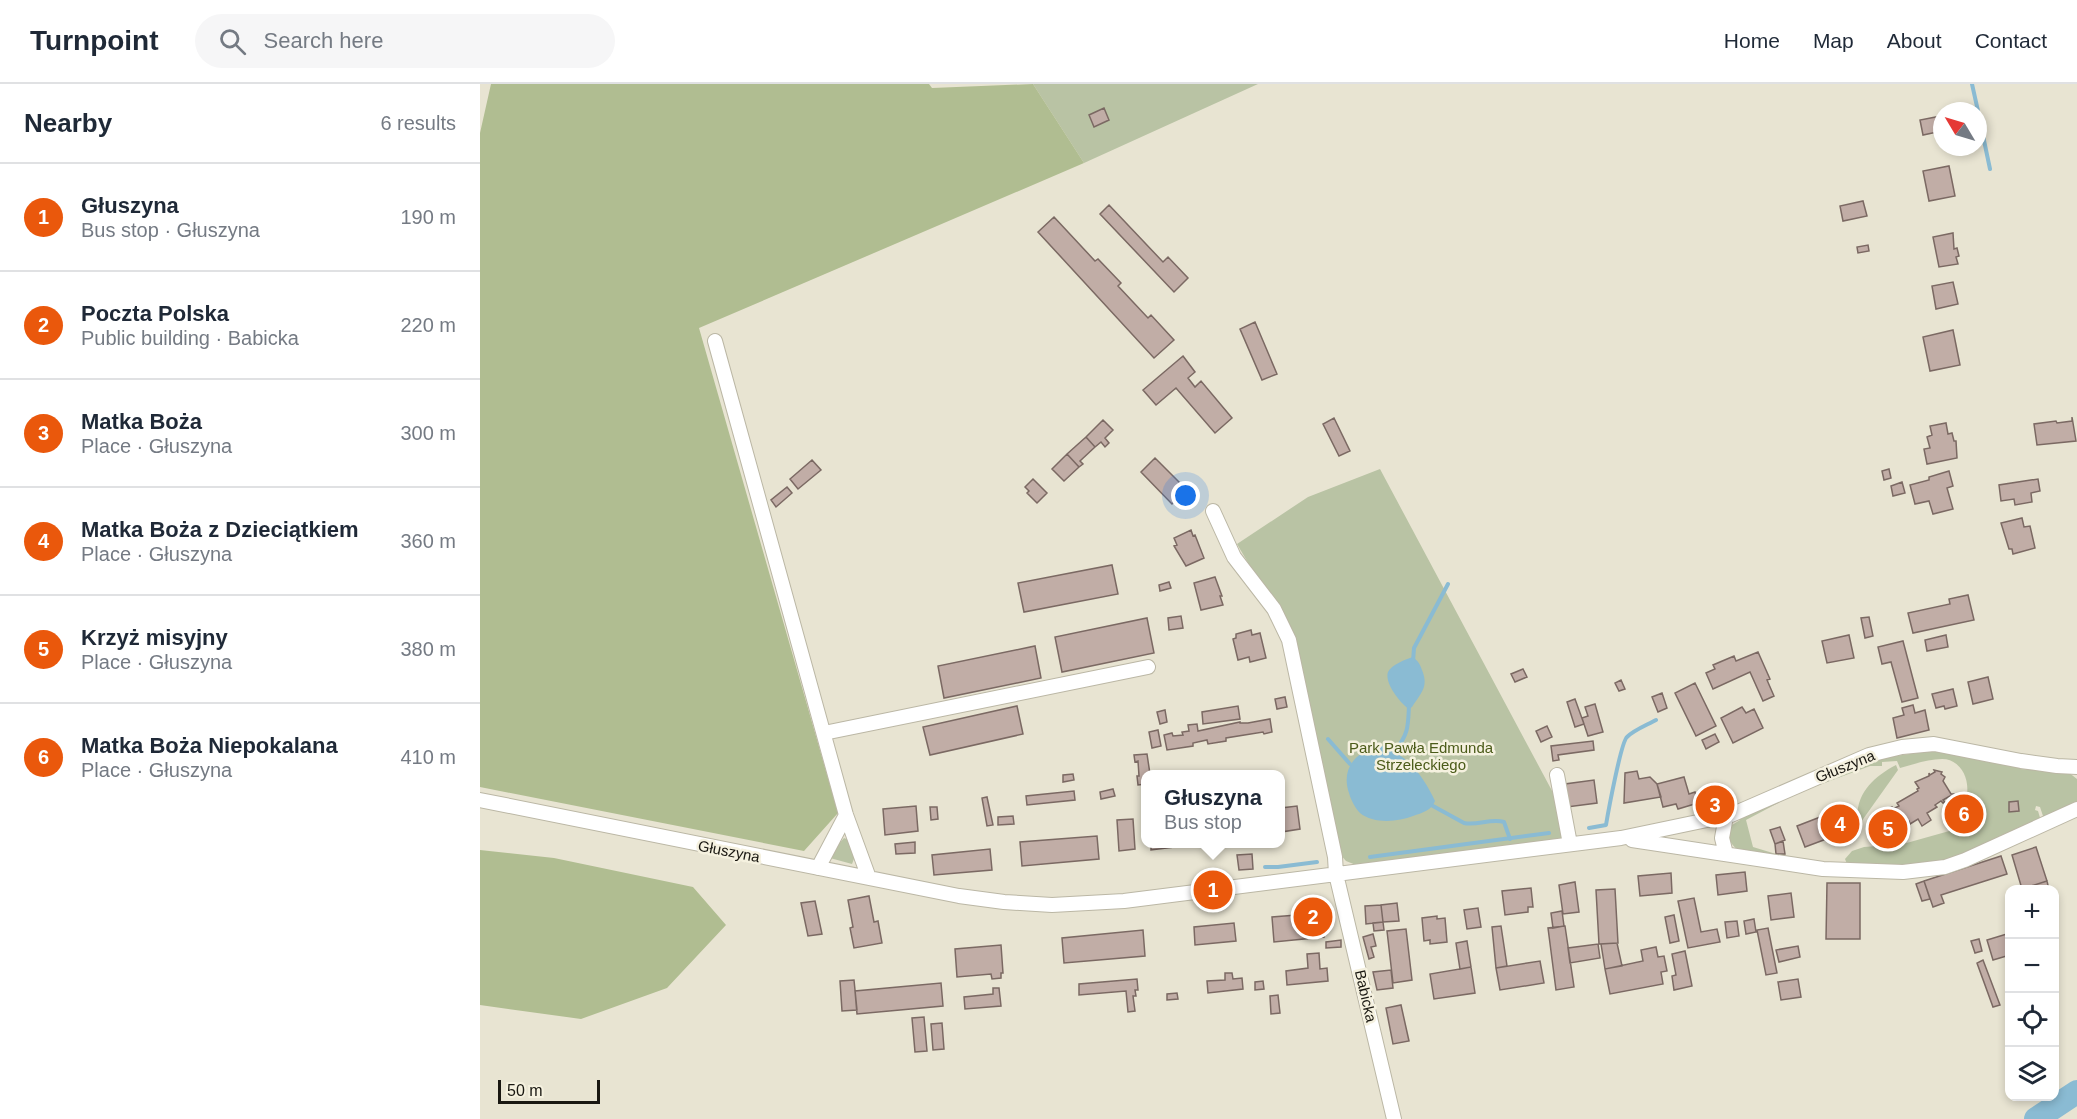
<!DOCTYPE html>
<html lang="en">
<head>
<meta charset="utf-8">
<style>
  :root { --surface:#fff; --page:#f6f6f7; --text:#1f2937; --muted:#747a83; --line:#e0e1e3; --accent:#ea580c }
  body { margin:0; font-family:Helvetica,sans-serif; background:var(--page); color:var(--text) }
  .controls { position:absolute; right:18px; bottom:18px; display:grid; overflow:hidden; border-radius:12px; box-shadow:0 3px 9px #0003 }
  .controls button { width:54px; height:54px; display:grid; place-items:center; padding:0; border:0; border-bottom:2px solid var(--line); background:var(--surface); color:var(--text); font:30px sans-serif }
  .compass { position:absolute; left:1453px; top:18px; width:54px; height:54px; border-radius:50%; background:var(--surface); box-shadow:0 3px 9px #0003; rotate:308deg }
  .scale { position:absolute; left:18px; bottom:15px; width:102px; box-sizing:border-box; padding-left:6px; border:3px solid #191711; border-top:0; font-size:16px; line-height:21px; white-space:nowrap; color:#191711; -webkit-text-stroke:4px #f5f1df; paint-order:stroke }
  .you { position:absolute; left:706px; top:412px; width:21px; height:21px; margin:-15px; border:4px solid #fff; border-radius:50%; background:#1a73e8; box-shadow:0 0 0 9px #1a73e833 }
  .badge { display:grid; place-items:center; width:39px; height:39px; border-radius:50%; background:var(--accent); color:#fff; font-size:20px; font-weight:700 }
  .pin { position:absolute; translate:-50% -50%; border:3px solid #fff; box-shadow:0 2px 6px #0006 }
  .popup { position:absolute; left:661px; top:686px; width:144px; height:78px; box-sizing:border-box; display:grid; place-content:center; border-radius:12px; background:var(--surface); filter:drop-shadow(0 2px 4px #0005); font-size:20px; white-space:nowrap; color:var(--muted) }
  .popup b { font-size:22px; color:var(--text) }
  .popup::after { content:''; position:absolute; left:50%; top:100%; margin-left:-12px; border:12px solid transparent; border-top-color:var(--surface) }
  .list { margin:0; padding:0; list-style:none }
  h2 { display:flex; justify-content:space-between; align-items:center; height:78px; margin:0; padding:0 24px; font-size:26px }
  h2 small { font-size:20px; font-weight:400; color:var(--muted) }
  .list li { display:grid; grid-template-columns:39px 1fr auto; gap:18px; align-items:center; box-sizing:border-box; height:108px; padding:0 24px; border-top:2px solid var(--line) }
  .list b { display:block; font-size:22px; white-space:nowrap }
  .list p { margin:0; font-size:20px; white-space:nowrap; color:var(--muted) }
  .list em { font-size:20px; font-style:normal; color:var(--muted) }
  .icon { flex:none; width:33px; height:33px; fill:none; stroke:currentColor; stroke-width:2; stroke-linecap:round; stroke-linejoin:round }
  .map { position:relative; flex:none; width:1597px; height:1035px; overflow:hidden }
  header { display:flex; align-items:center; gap:36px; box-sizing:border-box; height:84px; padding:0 30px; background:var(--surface); border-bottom:2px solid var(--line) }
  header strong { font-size:28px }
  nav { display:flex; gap:33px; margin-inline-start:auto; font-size:21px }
  .search { width:420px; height:54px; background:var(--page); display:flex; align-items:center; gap:15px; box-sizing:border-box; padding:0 21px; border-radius:33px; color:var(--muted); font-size:22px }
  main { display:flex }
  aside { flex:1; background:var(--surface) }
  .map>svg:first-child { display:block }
  .green { fill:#b9c3a4 }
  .forest { fill:#b0bd91 }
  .water { fill:#8abbd3 }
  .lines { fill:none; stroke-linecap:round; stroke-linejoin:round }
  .stream { stroke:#8abbd3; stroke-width:4 }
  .river { stroke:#8abbd3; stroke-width:24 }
  .building { fill:#c1ada6; stroke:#7b6963; stroke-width:1.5 }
  .minor-casing { stroke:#bbb7a5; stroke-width:16 }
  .minor { stroke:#fff; stroke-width:14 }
  .labels { text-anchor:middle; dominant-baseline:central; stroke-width:5; stroke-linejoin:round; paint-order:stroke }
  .park-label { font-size:15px; fill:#4b5b19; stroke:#f5f1df }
  .street-label { font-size:15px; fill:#191711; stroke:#f5f1df }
</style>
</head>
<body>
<header>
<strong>Turnpoint</strong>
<div class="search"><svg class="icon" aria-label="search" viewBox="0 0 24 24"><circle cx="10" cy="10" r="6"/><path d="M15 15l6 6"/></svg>Search here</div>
<nav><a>Home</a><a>Map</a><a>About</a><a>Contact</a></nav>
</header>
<main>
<aside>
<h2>Nearby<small>6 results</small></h2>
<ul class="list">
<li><span class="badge">1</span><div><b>Głuszyna</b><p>Bus stop · Głuszyna</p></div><em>190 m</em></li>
<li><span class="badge">2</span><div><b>Poczta Polska</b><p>Public building · Babicka</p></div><em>220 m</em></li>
<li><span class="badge">3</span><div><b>Matka Boża</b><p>Place · Głuszyna</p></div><em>300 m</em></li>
<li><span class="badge">4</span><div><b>Matka Boża z Dzieciątkiem</b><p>Place · Głuszyna</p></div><em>360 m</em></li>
<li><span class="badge">5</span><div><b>Krzyż misyjny</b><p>Place · Głuszyna</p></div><em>380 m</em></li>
<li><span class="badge">6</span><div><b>Matka Boża Niepokalana</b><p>Place · Głuszyna</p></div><em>410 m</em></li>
</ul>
</aside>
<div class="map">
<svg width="1597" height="1035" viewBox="0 0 1597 1035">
  <rect width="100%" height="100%" fill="#e8e4d2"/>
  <path class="green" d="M553,0H778L604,79Z
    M900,385L1078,718L1086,754L876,781L866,777L859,769L813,555L757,460L828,413Z
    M1452,667L1470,668L1540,681V685L1588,688L1597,695V717L1593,721L1564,735L1560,723L1556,722L1555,726L1558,727L1561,737L1491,768L1444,783L1367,780L1365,775L1372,767L1384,763L1423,760L1480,744L1476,730C1480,725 1484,720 1486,714C1491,698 1482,675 1462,675C1449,675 1434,680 1420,684L1417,677L1402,678V682H1390L1315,710L1266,736L1273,763L1296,770H1305L1303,773L1257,767V765C1249,759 1248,753 1249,743L1260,736L1259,733L1380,680L1407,673Z
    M1416,681L1418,686L1381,738L1378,739C1374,711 1393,693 1416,681Z
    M364,754L369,756L375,772L372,780L350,774V770Z"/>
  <path class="forest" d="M11,0H449L452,4L553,0L604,79L219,244L358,729L324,767L0,703V49Z
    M0,766L74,774L213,803L246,841L187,904L101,935L0,921Z"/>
  <path class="water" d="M933,573C938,577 940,580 942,586C949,603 941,609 932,623L929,625C921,620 904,599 908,588C911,581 926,575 933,573Z
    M903,662C928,672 944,693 955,717C952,726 942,729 933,732C918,738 893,740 880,729C875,724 871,716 869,709C860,683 878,665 903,662Z"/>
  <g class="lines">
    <path class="stream" d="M1492,0L1498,27
      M1498,28L1510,85
      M933,578L934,564L968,500
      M848,655L870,680
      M915,667C929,649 928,642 929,621
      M953,722L984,739C997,742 1011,734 1024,738L1030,755
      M1109,744L1126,741C1128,729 1141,658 1147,653C1154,646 1167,641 1176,636
      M890,773L1069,749
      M785,783H798L837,778"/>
    <path class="river" d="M1556,1035L1597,1008"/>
  </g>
  <path class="building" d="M624,24L629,36L614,43L609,31Z
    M1461,32L1462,47L1443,51L1440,36Z
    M1469,82L1475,112L1449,117L1443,87Z
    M1383,117L1387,132L1363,137L1360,122Z
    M629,121L683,178L688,173L708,194L694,208L620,130Z
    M574,133L615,177L618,175L641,199L638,202L668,234L671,231L694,256L674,274L558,148Z
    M1473,149L1474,165L1477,164L1479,172L1476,173L1478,180L1459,183L1453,153Z
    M1388,161L1389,167L1378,169L1377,163Z
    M1473,198L1478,220L1456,225L1452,202Z
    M775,238L797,290L782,296L760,245Z
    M1473,246L1480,281L1450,287L1443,253Z
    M703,272L715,288L708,294L715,303L721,297L752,334L735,349L696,304L676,321L663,306Z
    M1592,333L1596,357L1557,361L1554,340L1576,337L1577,339L1592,337Z
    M854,334L870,367L859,372L843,340Z
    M623,336L633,346L625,354L629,359L625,363L621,358L615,363L606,353Z
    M1466,339L1468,350L1472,349L1474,357H1476L1477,374L1447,380L1444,365L1450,364L1447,353L1452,351L1450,342Z
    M606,353L615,363L600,377L603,380L599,383L587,370Z
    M587,370L599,383L584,397L572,385Z
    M675,374L707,406L692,420L661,388Z
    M332,376L341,386L318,405L310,395Z
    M1409,385L1411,394L1404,396L1402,387Z
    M1469,387L1473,402L1467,404L1473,425L1453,430L1449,417L1435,420L1430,401L1449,396V393Z
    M553,395L567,409L557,419L547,409L549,407L545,403Z
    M1558,395L1560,407L1551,409L1552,418L1535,421L1534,415L1521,417L1519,401Z
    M1422,398L1425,409L1413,412L1411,402Z
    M307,403L312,409L296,423L291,416Z
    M1542,434L1544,443L1550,442L1555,464L1533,470L1532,465H1529L1521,439Z
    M711,446L713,452L715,451L724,474L706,482L694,462L697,461L694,454Z
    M632,481L638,510L544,528L538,499Z
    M735,493L742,512H740L743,521L721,526L714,499Z
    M689,498L691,504L680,507L679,501Z
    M1488,511L1494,536L1433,549L1428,529L1470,520L1469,515Z
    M701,532L703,544L689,546L688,534Z
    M1389,533L1393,552L1385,554L1381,534Z
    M667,534L674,569L582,588L575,553Z
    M771,546L772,551L780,549L786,574L770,578L769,573L758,576L753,555L756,554V550Z
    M1369,551L1374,574L1347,579L1342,557Z
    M1466,551L1468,563L1447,567L1445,556Z
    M1423,557L1438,614L1422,618L1411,578L1402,580L1398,563Z
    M555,562L561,594L464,614L458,582Z
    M1278,568L1290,595L1287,596L1294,612L1283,617L1270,588L1233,605L1226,589L1235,585L1233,581L1254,572L1256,577Z
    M1043,585L1047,593L1035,598L1031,590Z
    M1508,593L1513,615L1493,620L1488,598Z
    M1141,596L1145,605L1139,607L1135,599Z
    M1215,599L1236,642L1216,652L1195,609Z
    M1473,605L1477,622L1465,625L1464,622L1456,624L1452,610Z
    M1182,609L1187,624L1178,628L1172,613Z
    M805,613L807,623L797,625L795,615Z
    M1095,615L1104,640L1095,643L1087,618Z
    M1115,620L1123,648L1108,652L1102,634L1108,632L1105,623Z
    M1433,621L1435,629L1445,626L1449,646L1417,654L1413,634L1424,631L1422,624Z
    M537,622L543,650L450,671L443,643Z
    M758,622L760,635L723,640L722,628Z
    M1262,623L1266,629L1274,625L1283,644L1253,659L1241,634Z
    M685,626L687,638L680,640L677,628Z
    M790,635L792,648L784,650L783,648L746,654V657L728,660L727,656L713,659V662L687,666L684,651L692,649L693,652L703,651L702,648L709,647L708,641L717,640L718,647L760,638V639H768Z
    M1067,642L1072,653L1061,658L1056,647Z
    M678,646L681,662L672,664L669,648Z
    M1235,650L1239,658L1226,665L1222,656Z
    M1113,657L1114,666L1078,671L1079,676L1073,677L1071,662Z
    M667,670L670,690H666V700L658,701L657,692H659L658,677L655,678L654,671Z
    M1454,686L1462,688L1461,690L1465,693L1463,697L1471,710H1474V713L1470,712L1463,716L1465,718L1463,719L1461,717L1455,721L1457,723L1447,729L1451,736L1442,742L1438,735L1430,740L1429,737L1422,741L1424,743L1422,744L1420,742L1414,746L1413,750H1411L1412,746L1404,733H1400V730L1404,731L1412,727L1410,724L1412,723L1413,725L1419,722L1417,719L1438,707L1437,705L1439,704L1435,698L1449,692V689L1450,691L1455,688Z
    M1157,687L1159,695L1170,693L1177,700L1181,713L1144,719L1145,689Z
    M593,690L594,696L583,698V691Z
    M1204,693L1209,710L1215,708L1218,719L1198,725L1196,720L1183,723L1177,700Z
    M1114,696L1117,719L1087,723L1085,700Z
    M633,705L635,712L621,715L620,708Z
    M594,707L595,716L547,721L546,712Z
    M507,713L513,741L507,742L502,714Z
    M1538,717L1539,727L1529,728V718Z
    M436,722L438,747L405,751L403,725Z
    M817,722L820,745L801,748V724Z
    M450,723H457L458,735L451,736Z
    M1348,730L1357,751L1325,763L1317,742Z
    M533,732L534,740L518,741V733Z
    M653,735L655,765L639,767L637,736Z
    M1300,743L1305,756L1295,760L1290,746Z
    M617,752L619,775L542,782L540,758Z
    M1303,757L1305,770H1296L1295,760Z
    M435,758V769L416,770L415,760Z
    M671,760H703L704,762L671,766Z
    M1556,763L1567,797L1542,805L1532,771Z
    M510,765L512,786L454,791L452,771Z
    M772,770L773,785L759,786L757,771Z
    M1521,772L1527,790L1461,811L1464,819L1453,823L1444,797Z
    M1265,788L1267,807L1238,811L1236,791Z
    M1191,789L1192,809L1160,812L1158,792Z
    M1444,797L1450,815L1442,817L1436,800Z
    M1567,797L1569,806H1543L1542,805Z
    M1095,798L1099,828L1083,830L1079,801Z
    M1347,799H1380V855H1346Z
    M1051,804L1053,823H1048V828L1025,831L1022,807Z
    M1135,805L1138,859L1119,860L1116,806Z
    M1311,809L1314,833L1291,836L1288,812Z
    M389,812L394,838L398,837L402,859L374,864L370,844L373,843L368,816Z
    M1214,814L1221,848L1237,845L1240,858L1208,864L1198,817Z
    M335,817L342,850L328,852L321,819Z
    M917,819L919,837L903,838L901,821Z
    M901,821L903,838L886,840L885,822Z
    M998,824L1001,843L987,845L984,826Z
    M1082,827L1084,842L1073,844L1071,829Z
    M842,829L844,853L794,858L792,833Z
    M1194,831L1199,857L1190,859L1185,833Z
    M957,832V835L965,834L967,858L950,860V856L944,857L942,834Z
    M1274,835L1276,848L1266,850L1264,837Z
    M1257,837L1259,852L1247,854L1245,838Z
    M903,838L904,846L894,847L893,839Z
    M754,839L756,857L715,861L714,843Z
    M1021,842L1027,882L1016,884L1012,843Z
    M1085,842L1094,903L1076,906L1068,844Z
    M1288,844L1297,889L1286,891L1277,846Z
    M926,845L932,896L913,899L907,847Z
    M663,846L665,872L584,879L582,854Z
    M1530,849V871L1513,876L1507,856Z
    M893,850L896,862L891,863L894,873L889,875L883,853Z
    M1499,855L1502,867L1495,869L1491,857Z
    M861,856V863L846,864V858Z
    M987,857L991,883L980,885L976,859Z
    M1137,859L1142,882L1125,885L1121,860Z
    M1118,860L1120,874L1090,879L1088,864Z
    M521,861L523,889H521V894L512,895L511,890L477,893L475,865Z
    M1318,862L1320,873L1299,878L1296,866Z
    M1176,863L1178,873L1184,872L1187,887L1181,888L1183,900L1130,910L1125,885L1163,877L1161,866Z
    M1205,867L1212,902L1194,906L1192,892L1196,891L1192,870Z
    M839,869L840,885L847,884L848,897L807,901L806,887L828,884L827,870Z
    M1503,876L1520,921L1513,923L1497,879Z
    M1060,877L1064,899L1020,906L1016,884Z
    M991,883L995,909L954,915L950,890Z
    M911,886L913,904L897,906L893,888Z
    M745,889H752L753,895L762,894L763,905L728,909L727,897L745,896Z
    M657,895L658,906H655L656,912H653L655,927L648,928L646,907L599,911V900Z
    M1318,895L1321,913L1301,916L1298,898Z
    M374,896L377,926L362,927L360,897Z
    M783,897L784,905L775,906V898Z
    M461,899L463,922L377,930L375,907Z
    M513,904H519L521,922L485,925L484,913L513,910Z
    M697,909L698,915L687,916V910Z
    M798,911L800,929L791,930L790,912Z
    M921,921L929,957L913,960L906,924Z
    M444,933L447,967L435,968L432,934Z
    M462,939L464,965L453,966L451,940Z"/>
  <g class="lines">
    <g class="minor-casing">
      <path id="minor" d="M235,257L366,731L389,794
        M733,427L754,473L794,525L809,556L855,773L856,790L914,1035
        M344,649L668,583
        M1077,691L1090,760
        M0,716L479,812L524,818L572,821L644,817L1141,754L1251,731L1389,671L1422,663L1454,660L1541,677L1577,682L1597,683
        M1152,756L1343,785L1423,788L1465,783L1485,776L1597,725
        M1246,770L1242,754L1246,732
        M338,784L366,731"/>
    </g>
    <use href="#minor" class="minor"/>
  </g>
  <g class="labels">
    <g class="park-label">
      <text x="941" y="663">Park Pawła Edmunda<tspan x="941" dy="17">Strzeleckiego</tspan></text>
    </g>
    <g class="street-label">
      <text transform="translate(1365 682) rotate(-22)">Głuszyna</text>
      <text transform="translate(249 767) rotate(11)">Głuszyna</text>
      <text transform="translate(886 912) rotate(77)">Babicka</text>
    </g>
  </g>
</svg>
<div class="controls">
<button>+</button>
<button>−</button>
<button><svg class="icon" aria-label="locate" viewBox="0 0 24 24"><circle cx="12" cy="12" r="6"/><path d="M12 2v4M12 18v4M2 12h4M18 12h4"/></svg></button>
<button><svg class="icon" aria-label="layers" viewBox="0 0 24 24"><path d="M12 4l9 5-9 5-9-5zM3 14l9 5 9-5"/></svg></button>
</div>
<svg class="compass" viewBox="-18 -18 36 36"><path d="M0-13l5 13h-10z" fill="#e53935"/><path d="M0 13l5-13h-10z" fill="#747a83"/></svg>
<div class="scale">50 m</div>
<div class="you"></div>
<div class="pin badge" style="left:733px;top:806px">1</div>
<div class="popup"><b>Głuszyna</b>Bus stop</div>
<div class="pin badge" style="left:833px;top:833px">2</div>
<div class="pin badge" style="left:1235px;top:721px">3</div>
<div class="pin badge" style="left:1360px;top:740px">4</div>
<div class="pin badge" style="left:1408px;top:745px">5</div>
<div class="pin badge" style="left:1484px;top:730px">6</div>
</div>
</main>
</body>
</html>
